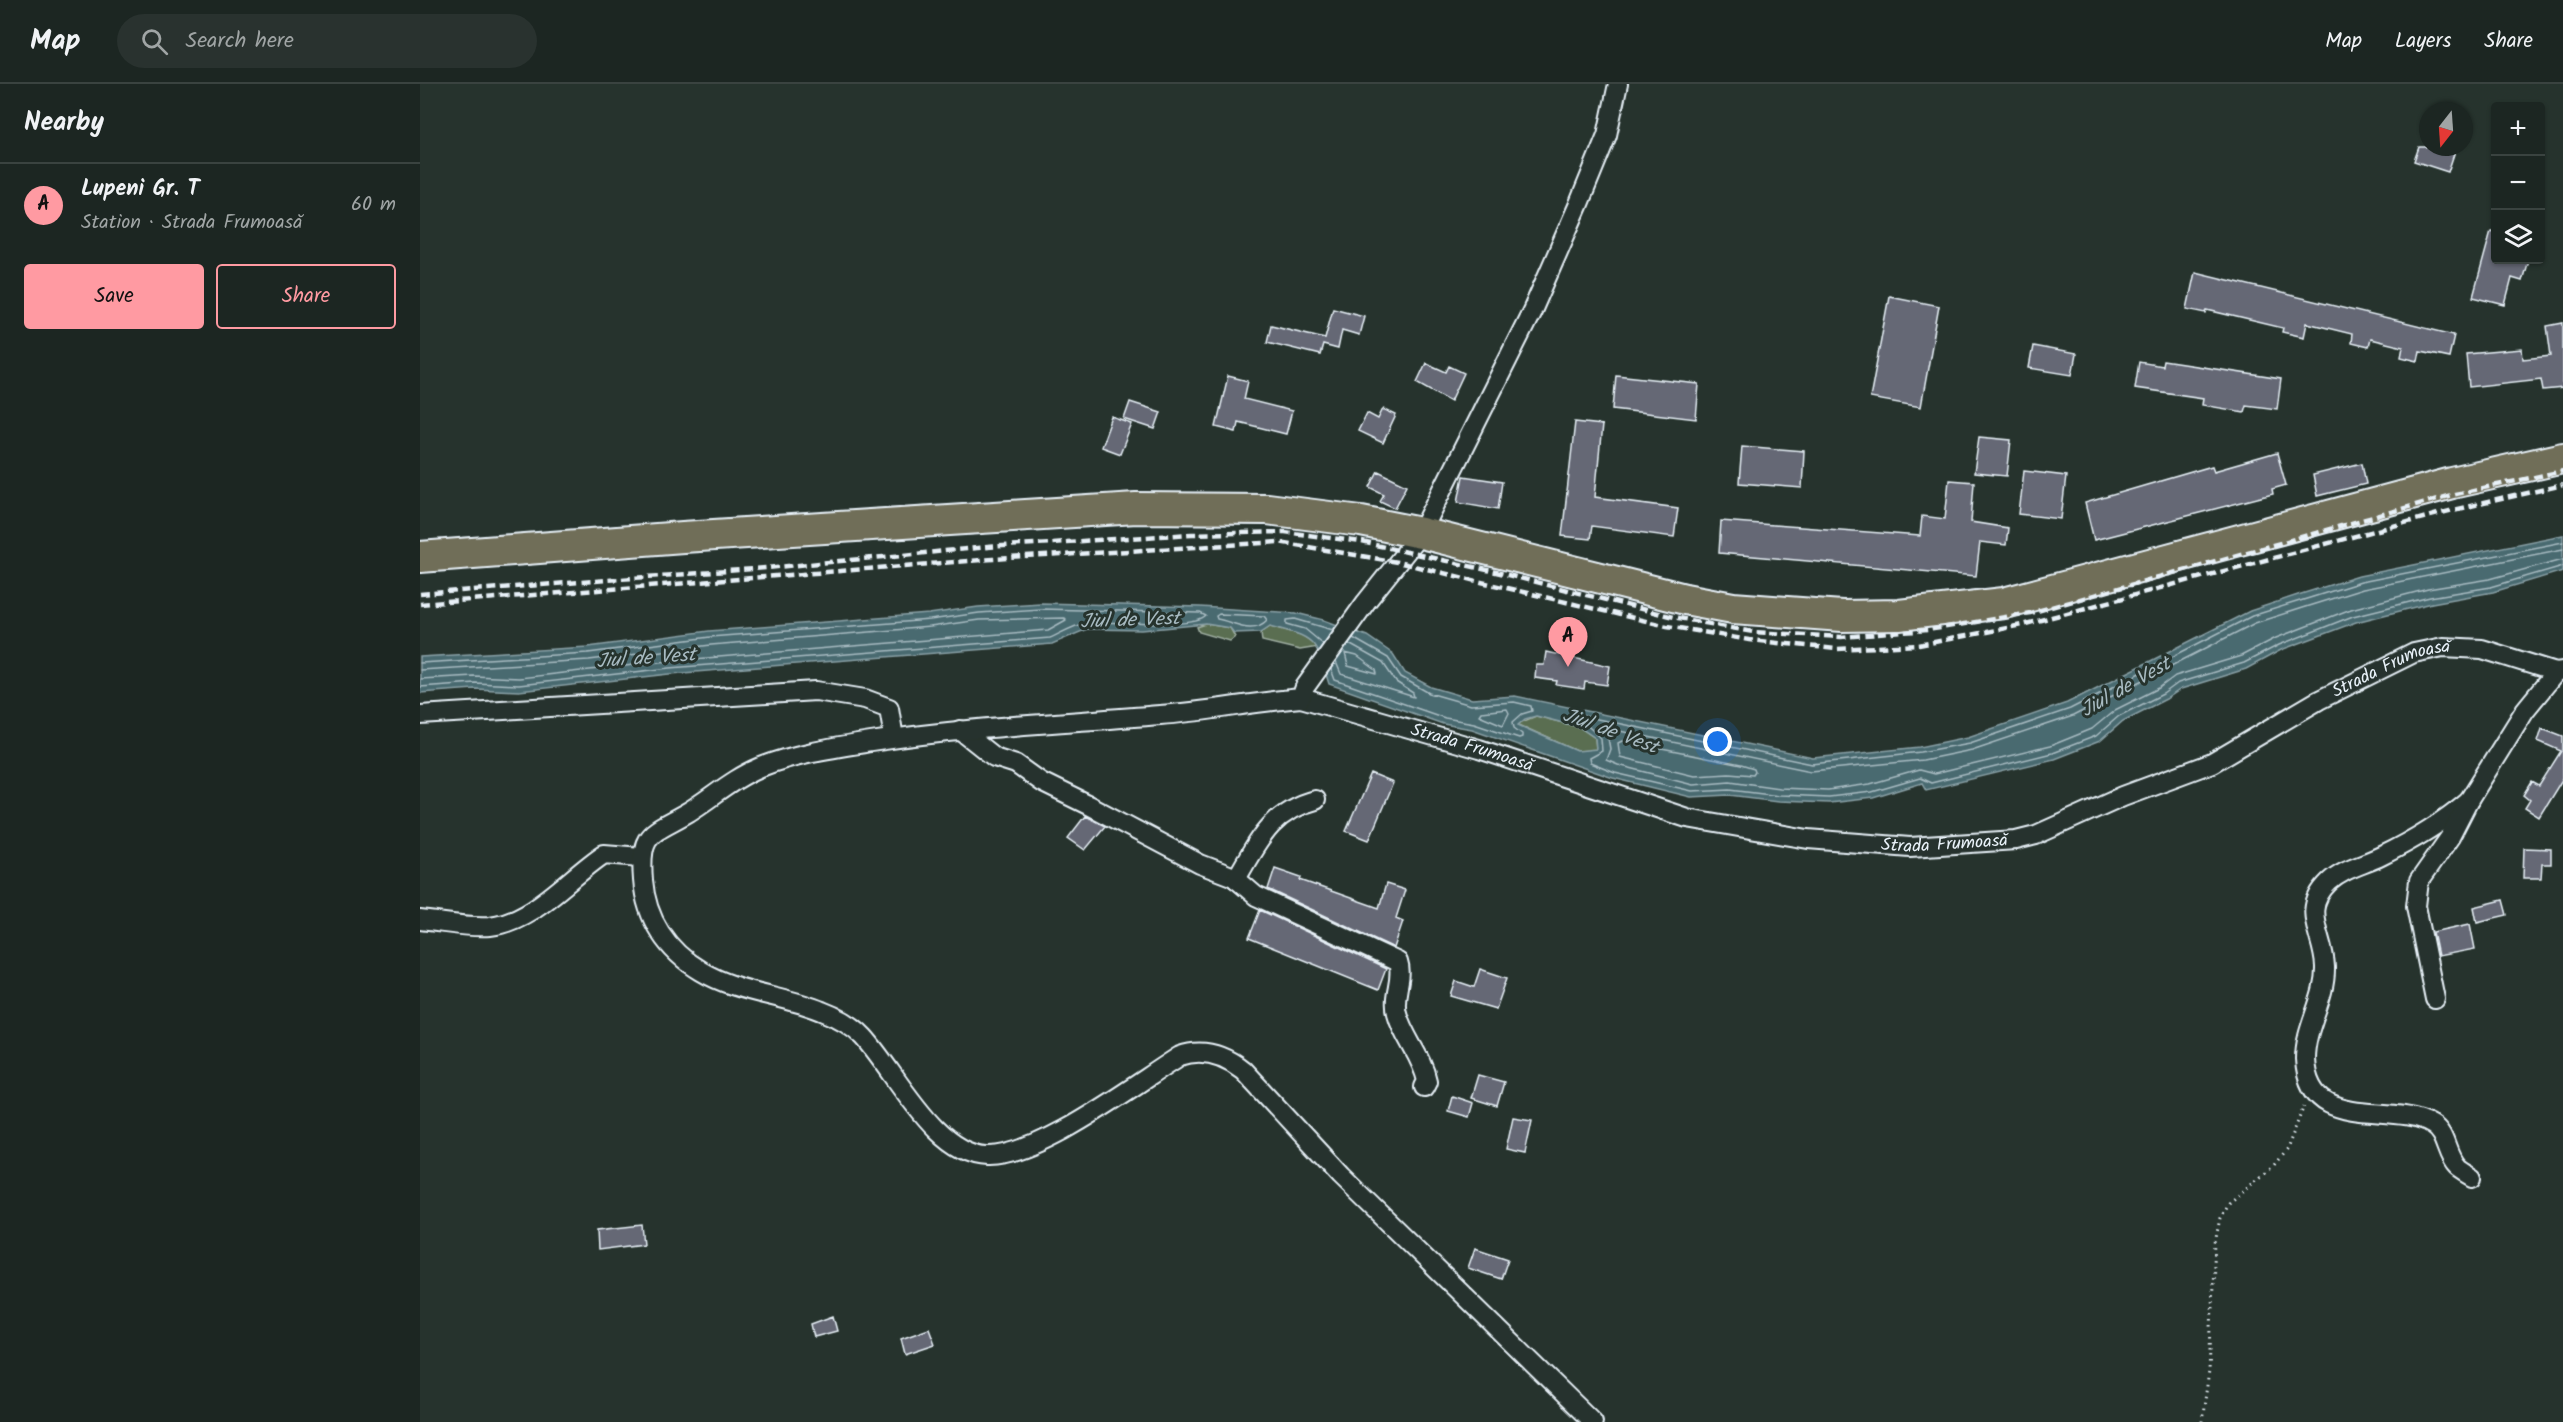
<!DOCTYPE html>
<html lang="en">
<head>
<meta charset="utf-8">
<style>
  :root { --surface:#1c2622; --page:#29322f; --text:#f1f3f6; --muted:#a0a5a5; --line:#3a4340; --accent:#ff9aa2 }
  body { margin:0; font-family:Kalam,sans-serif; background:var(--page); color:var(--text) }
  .controls { position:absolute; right:18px; top:18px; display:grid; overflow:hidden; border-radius:6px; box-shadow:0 2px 4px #0004 }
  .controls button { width:54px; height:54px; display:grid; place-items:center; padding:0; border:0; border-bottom:2px solid var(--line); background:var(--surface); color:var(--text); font:30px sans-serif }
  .compass { position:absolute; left:1999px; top:18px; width:54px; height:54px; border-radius:50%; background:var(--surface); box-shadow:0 2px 4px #0004; rotate:197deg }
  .you { position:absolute; left:1298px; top:658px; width:21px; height:21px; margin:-15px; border:4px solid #fff; border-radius:50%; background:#1a73e8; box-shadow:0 0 0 9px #1a73e833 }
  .badge { display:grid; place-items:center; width:39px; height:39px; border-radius:50%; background:var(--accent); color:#111; font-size:20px; font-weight:700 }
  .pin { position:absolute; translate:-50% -50px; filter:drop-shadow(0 2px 3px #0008) }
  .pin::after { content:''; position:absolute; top:32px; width:21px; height:18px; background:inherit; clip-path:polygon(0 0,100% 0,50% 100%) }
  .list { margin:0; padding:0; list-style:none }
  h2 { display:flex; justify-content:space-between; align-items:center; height:78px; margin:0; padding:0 24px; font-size:26px }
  h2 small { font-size:20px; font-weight:400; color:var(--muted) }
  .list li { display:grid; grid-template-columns:39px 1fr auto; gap:18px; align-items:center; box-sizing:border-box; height:84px; padding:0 24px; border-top:2px solid var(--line) }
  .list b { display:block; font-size:22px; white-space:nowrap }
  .list p { margin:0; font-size:20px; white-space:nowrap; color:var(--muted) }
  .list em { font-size:20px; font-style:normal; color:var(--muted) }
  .actions { display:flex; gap:12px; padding:18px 24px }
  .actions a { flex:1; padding:14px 0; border:2px solid var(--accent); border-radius:6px; text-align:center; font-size:21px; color:var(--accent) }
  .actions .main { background:var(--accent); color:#111 }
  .icon { flex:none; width:33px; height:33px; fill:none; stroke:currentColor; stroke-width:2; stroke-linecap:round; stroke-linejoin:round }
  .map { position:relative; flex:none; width:2143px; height:1338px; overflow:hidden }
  header { display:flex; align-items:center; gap:36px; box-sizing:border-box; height:84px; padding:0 30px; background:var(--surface); border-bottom:2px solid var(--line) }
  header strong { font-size:28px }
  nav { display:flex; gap:33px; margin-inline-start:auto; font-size:21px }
  .search { width:420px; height:54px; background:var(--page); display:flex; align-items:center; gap:15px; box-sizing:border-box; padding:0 21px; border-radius:33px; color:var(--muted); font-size:22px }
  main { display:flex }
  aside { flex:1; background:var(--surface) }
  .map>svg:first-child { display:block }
  .green { fill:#5a6e51; stroke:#a1b0a4; stroke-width:1.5 }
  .water { fill:#496a70; stroke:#89a0a6; stroke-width:1.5; fill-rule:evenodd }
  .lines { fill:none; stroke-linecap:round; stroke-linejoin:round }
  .shore { stroke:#a8bbc2; stroke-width:1.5 }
  .building { fill:#656875; stroke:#e8f1f8; stroke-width:1.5 }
  .minor-casing { stroke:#e8f1f8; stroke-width:22 }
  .primary-casing { stroke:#e8f1f8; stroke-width:34 }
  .path { stroke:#e8f1f8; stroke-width:3; stroke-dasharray:1.5 4.5; stroke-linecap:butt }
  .minor { stroke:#26332d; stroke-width:18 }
  .primary { stroke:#706e59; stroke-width:30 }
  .rail { stroke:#e8f1f8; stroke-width:4.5; stroke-dasharray:9 4.5; stroke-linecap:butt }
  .labels { text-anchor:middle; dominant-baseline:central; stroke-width:6; stroke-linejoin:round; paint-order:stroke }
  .street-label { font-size:18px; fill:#e8f1f8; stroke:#26332d }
  .water-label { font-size:20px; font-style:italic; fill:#a8bbc2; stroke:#26332d }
</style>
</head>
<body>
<header>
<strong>Map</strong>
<div class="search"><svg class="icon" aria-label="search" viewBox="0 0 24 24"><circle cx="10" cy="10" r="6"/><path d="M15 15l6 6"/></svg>Search here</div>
<nav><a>Map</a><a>Layers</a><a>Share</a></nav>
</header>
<main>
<aside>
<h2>Nearby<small></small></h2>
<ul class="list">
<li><span class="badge">A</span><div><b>Lupeni Gr. T</b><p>Station · Strada Frumoasă</p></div><em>60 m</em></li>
</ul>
<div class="actions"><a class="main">Save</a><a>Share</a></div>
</aside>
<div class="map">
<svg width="2143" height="1338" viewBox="0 0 2143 1338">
  <rect width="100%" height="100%" fill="#26332d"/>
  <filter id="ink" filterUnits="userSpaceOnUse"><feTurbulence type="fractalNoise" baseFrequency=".0167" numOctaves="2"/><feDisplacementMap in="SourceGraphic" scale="12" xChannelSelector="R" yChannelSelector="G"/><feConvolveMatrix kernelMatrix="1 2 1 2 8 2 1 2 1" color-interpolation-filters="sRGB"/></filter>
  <g filter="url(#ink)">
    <path class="green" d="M786,540L810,544L815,553L810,557L779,548L777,543Z
      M850,542L882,551L898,563L880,566L842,557L841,548Z
      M1116,632L1159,643L1175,654L1176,666L1157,667L1097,640Z"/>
    <path class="water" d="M2143,451V487L2073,508L2012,519L1936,538L1861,566L1826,585L1761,605L1746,615L1703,637L1680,657L1634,675L1506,706L1502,699L1453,714L1409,719L1358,717L1310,711L1271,713L1193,694L1052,645L1023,640L909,600C895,555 897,554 850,542L841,548L814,549L810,544L786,540L722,546L667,545L632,560L250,590L99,607L55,605L0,609V573L168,563L289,547L509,530L558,523L621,519L780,523L876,529L904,536L947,552L973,570L985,589L1011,603L1052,615L1095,612L1393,674L1500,663L1548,653L1647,619L1830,527L1878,511L1939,492ZM1116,632L1159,643L1175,654L1176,665L1157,667L1098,641L1105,635Z"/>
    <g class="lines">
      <path class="shore" d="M2143,458L1941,498L1880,517L1832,532L1650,625L1550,659L1501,668L1392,680L1163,632L1160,635L1181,654L1182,667L1169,674L1170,679L1195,689L1272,707L1310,705L1359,711L1409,713L1452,708L1500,694L1511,699L1632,669L1676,652L1699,632L1743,610L1758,599L1824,579L1859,561L1933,532L2010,513L2071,503L2143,482
        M2143,465L1943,505L1882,524L1835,539L1653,632L1552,666L1503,676L1391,687L1190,645L1187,648L1190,665L1186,676L1198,681L1273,700L1310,697L1359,704L1408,706L1450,700L1499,686L1514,690L1630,662L1672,645L1695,626L1739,604L1755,592L1821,572L1856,554L1931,525L2008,505L2070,495L2143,475
        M799,530L844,532L847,536C833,551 814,538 797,535L796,532Z
        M903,560L885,545L867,540V536L875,535L913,546
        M925,569L937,572L956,586L957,590L928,582Z
        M916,578L921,590L994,613L993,609L976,598L963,579L929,560
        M0,579L168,569L290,553L510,536L559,529L621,525L780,529L786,532C772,547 688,535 665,539C653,542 641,549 630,554L250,584L99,601L55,599L0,603
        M911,585L915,596L1025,634L1054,639L1099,654L1102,653V650L1094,644L1093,638L1102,630L1112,627L1111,622L1094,618L1051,621L1009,609L981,593L968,574L933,554
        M0,586L169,576L291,561L510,543L559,536L644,534L646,536L628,546L249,577L99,594L54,592L0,595
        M1087,625L1089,629L1083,641L1059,631L1061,628Z
        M1202,657L1321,681L1334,685L1335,688L1333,691L1309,689L1274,691L1200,673L1198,659Z"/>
    </g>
    <path class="building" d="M1999,63H2024L2035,67L2028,88L1994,77Z
      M2071,147H2076V176H2108L2102,197L2092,194L2085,221L2053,213Z
      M1775,188L2034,251L2029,273L2000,267L1998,277L1981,273L1983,263L1950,255L1948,263L1931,259L1932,250L1887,239L1884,253L1862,248L1863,244L1787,226L1786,229L1767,225Z
      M1469,212L1519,222L1501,323L1450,314Z
      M913,224L944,232L939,251L922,246L918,265L903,261L900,271L847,258L851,241L905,254Z
      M2143,239V304L2123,306L2121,295L2049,303L2046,270L2102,265L2103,275L2131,272L2127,242Z
      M1613,262L1656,270L1652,291L1609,284Z
      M1743,277L1861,295L1857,325L1826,321L1824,328L1782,321L1783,314L1715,304L1719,278L1742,282Z
      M1006,279L1026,288L1029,282L1044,289L1031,317L997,298Z
      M1196,291L1279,300L1276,335L1193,325Z
      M808,292L828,297L824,315L872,327L866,350L818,338L816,348L796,343Z
      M710,318L741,328L735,345L704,335Z
      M963,325L976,331L963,359L938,347L947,329L958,335Z
      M692,333L712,340L700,370L681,363Z
      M1155,338L1182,341L1175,413L1258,424L1254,453L1172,442L1170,455L1142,452Z
      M1559,353L1591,356L1587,392L1554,389Z
      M1322,362L1384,367L1382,404L1319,399Z
      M1857,369L1866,401L1852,405L1853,410L1674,456L1665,419L1792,382L1794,387Z
      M1942,379L1946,400L1897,412L1893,391Z
      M958,387L987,401L975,424L960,417L964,410L950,403Z
      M1604,387L1646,392L1641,435L1599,430Z
      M1043,392L1082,398L1078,425L1038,418Z
      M1529,396L1554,398L1551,438L1588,444L1586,461L1560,458L1556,492L1299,469L1301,437L1500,452L1502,432L1525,435Z
      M1126,568L1190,582L1187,601L1165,598L1164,605L1136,601L1137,597L1115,594L1116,581H1124Z
      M2122,644L2143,652V694L2119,733L2105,724L2110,716L2104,711L2112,698L2119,702L2141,667L2118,657Z
      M951,690L973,699L949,756L926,747Z
      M665,732L685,742L665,766L648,754Z
      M2104,764L2131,765V780H2122L2121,794H2103Z
      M855,784L881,793L880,796L959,824L966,800L985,806L976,834L983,837L974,864L848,805Z
      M2083,816L2087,831L2057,838L2054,823Z
      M840,826L966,885L958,906L829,854Z
      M2050,840L2055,865L2018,872L2013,848Z
      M1060,885L1087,894L1076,925L1031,912L1036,897L1054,903Z
      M1058,991L1084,998L1077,1022L1051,1014Z
      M1032,1012L1053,1019L1049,1033L1028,1027Z
      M1093,1033L1112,1036L1105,1069L1086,1065Z
      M222,1141L224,1160L178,1166L177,1146Z
      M1055,1164L1088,1175L1081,1195L1048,1184Z
      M413,1232L417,1247L394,1253L391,1240Z
      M509,1244L515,1260L485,1270L481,1254Z"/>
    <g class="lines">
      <g class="minor-casing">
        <g id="minor">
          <path id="s1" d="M881,614L1059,665L1267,734L1388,755L1490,763L1596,756L1616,751L1703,712L1792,679L1899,616L1994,569L2023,563L2062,565L2136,588L2143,587"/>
          <path d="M0,631L396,607L445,615L469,624L474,654"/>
          <path d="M540,646L574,673L596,680L621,698L668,721L780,780L814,793L836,812L978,878C984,896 972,911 977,929C983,953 1002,972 1007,997L1004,1003"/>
          <path d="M2049,716C2022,739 1994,756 1961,772C1943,781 1924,784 1909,798C1879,827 1904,850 1905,883C1906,915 1885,942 1885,975C1888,1051 1971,1016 2012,1041C2027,1050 2025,1071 2037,1083C2041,1087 2048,1090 2052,1093"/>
          <path d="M816,795C838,758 851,727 895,716"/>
          <path d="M0,836C22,838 48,844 70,842C114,837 148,794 184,770L221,773"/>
          <path d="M2015,915L1996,822L1999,797L2030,753L2049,716L2105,626L2136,588"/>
          <path d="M1173,1338L921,1092L823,986C804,971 783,964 760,972C715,1000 619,1074 567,1072C515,1071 476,988 444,953C432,940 418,933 402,927C364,911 317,909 281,887C247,867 226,835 223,796C219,746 232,750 269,728C293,713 314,694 341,683C377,669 413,664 451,658C546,643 644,639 740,631C787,628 833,618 881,614L885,603L946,518L1001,449L1112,227L1158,122L1187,51L1198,0"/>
        </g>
      </g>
      <g class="primary-casing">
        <path id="primary" d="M0,473L263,453L716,424L847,425L941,437L1001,449L1265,515L1313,524L1422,532L1479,531L1584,519L2032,399L2143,374"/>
      </g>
      <path class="path" d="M1782,1338L1789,1287L1795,1159L1800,1134L1808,1119L1854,1081L1867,1065L1884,1022"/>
      <use href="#minor" class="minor"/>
      <use href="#primary" class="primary"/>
      <path class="rail" d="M0,510L347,484L568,463L772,450L865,448L942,458L1076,488L1253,533L1333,548L1421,553L1508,546L1610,529L2035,410L2143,387
        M0,520L573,475L859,458L977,478L1247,542L1329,556L1416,565L1499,561L1602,541L2033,426L2143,401"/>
    </g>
  </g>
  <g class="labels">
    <g class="street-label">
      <text stroke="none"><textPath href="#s1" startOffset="1150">Strada Frumoasă</textPath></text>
      <text stroke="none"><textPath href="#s1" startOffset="178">Strada Frumoasă</textPath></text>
      <text stroke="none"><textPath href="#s1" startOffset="664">Strada Frumoasă</textPath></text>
    </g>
    <g class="water-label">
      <text transform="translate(710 537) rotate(-2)">Jiul de Vest</text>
      <text transform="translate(226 575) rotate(-4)">Jiul de Vest</text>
      <text transform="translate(1706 604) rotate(-30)">Jiul de Vest</text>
      <text transform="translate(1190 648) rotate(20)">Jiul de Vest</text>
    </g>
  </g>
</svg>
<div class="controls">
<button>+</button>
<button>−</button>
<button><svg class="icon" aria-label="layers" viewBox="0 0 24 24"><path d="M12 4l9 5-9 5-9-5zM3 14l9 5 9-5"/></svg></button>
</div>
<svg class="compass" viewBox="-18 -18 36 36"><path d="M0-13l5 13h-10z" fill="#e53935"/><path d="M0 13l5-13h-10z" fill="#a0a5a5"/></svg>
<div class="you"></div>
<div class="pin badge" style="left:1148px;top:583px">A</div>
</div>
</main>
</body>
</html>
